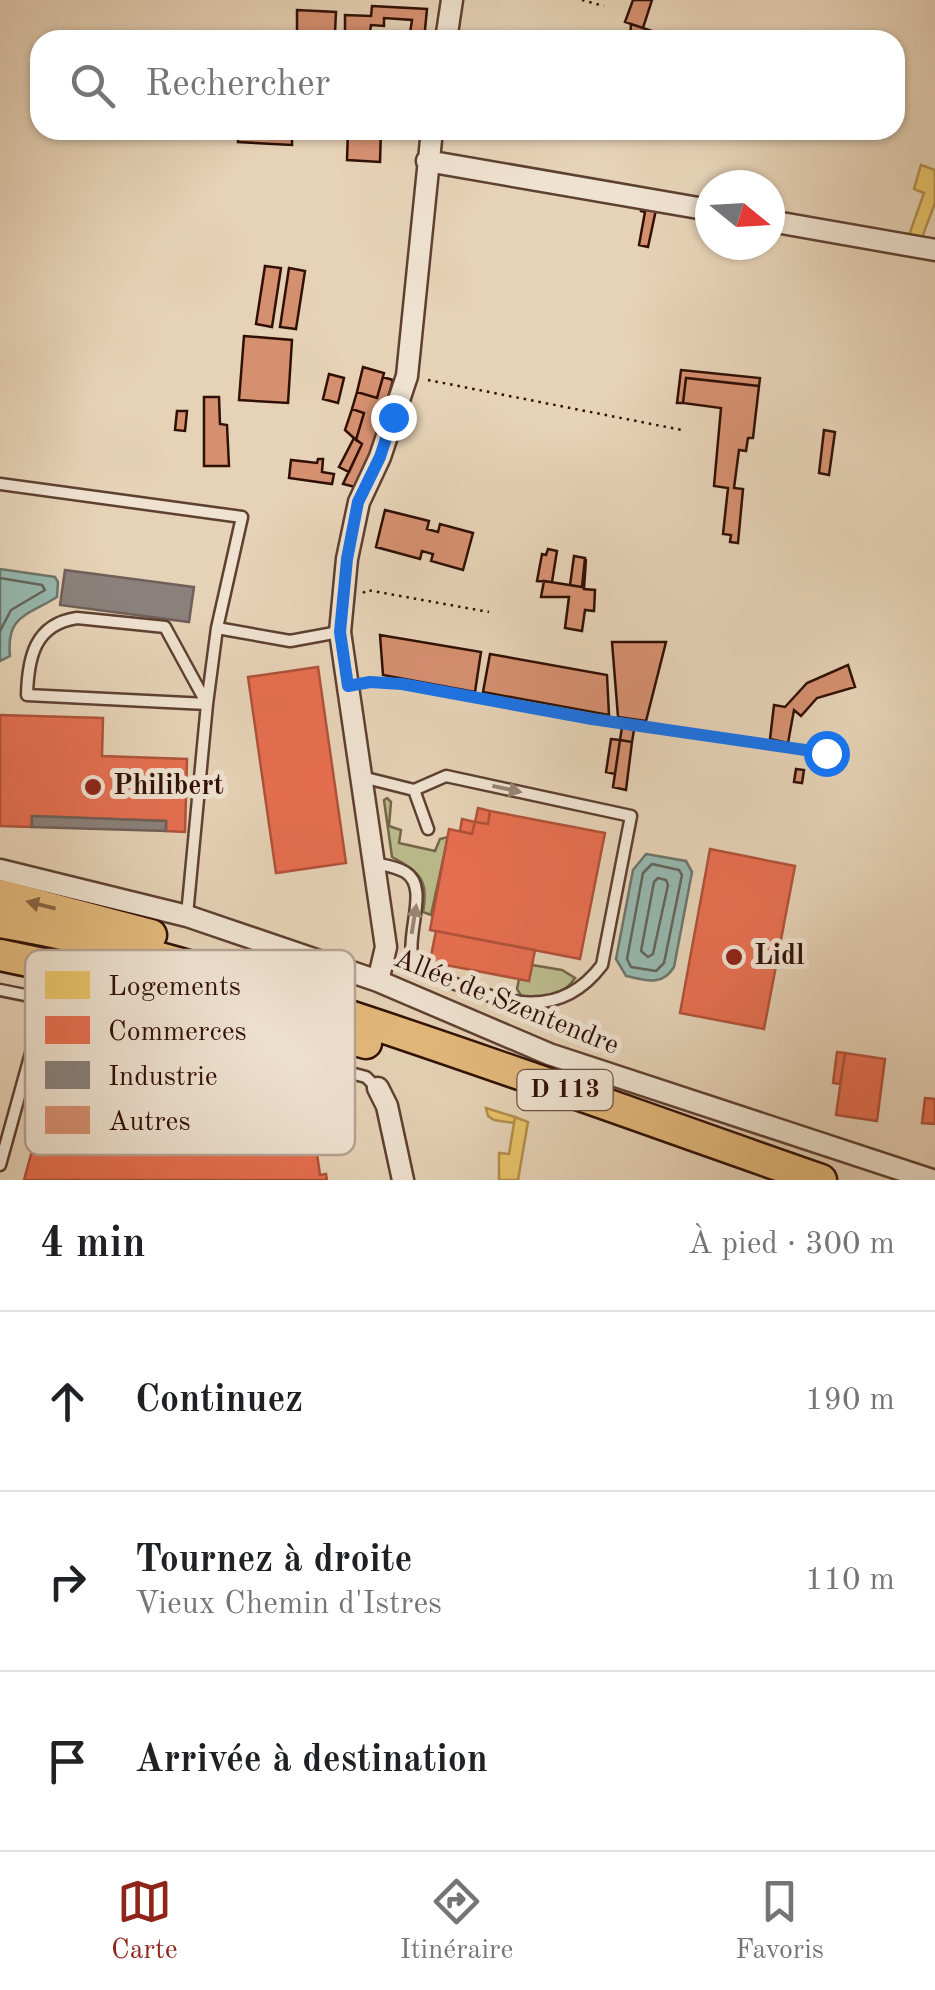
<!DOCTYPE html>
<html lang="fr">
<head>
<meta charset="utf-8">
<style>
  :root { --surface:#fff; --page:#f6f6f6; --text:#202124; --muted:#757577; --line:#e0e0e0; --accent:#8f2418 }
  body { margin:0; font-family:"Old Standard TT",serif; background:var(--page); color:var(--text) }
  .compass { position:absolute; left:695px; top:170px; width:90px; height:90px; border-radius:50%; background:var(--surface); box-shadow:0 2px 8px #0004; rotate:108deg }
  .stop { position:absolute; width:30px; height:30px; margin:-22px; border:8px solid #1a73e8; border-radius:50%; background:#fff }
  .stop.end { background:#1a73e8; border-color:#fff; box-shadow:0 2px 10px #0008 }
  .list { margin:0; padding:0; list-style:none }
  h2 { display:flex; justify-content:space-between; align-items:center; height:130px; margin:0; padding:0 40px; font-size:42px }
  h2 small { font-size:32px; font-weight:400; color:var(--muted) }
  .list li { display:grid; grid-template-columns:65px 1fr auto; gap:30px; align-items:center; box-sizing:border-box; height:180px; padding:0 40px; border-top:2px solid var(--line) }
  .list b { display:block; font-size:38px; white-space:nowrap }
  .list p { margin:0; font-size:32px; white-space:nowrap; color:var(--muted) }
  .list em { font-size:32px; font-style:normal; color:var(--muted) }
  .icon { flex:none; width:55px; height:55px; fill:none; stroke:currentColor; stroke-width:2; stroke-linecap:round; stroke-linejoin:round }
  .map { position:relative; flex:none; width:935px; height:1180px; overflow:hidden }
  .search { position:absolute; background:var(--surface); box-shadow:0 2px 8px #0004; left:30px; right:30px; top:30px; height:110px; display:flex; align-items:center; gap:25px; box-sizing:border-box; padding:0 35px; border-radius:30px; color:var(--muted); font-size:38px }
  .sheet { height:670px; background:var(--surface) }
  nav { display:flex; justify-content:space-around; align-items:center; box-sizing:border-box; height:140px; border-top:2px solid var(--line); background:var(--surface); font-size:28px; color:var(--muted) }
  nav a { display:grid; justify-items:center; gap:5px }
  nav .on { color:var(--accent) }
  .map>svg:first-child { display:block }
  .green { fill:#baba8b; stroke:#756548; stroke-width:2.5 }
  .water { fill:#96b8af; stroke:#6d756b; stroke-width:2.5 }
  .homes { fill:#e9c46a; stroke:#b28e4c; stroke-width:2.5 }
  .shops { fill:#e76f51; stroke:#b0523a; stroke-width:2.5 }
  .industry { fill:#8a817c; stroke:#6f5f58; stroke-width:2.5 }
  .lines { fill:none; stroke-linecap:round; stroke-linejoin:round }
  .shore { stroke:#63645a; stroke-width:2.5 }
  .building { fill:#d59070; stroke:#301005; stroke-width:2.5 }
  .lane-casing { stroke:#5e4031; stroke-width:15 }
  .street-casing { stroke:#5e4031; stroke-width:25 }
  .primary-casing { stroke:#301005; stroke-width:35 }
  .path { stroke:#301005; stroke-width:2.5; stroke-dasharray:2.5 5; stroke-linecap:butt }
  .lane { stroke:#efe2d0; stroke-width:10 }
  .street { stroke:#efe2d0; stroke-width:20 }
  .primary { stroke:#e3b97b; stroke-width:30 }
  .oneway { fill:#998475 }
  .oneway2 { fill:#8a6440 }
  .route { stroke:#1a73e8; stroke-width:12 }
  .poi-dot { fill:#8f2418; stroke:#efe2d0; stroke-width:4 }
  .labels { text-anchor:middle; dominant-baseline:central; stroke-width:10; stroke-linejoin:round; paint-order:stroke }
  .shield { fill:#efe2d0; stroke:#694f42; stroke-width:2.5 }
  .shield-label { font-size:25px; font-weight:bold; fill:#301005 }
  .poi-label { font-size:28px; font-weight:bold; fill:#301005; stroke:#efe2d0; text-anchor:start }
  .street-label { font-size:28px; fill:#301005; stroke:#efe2d0 }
  .key { fill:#efe2d0; stroke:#b6a393; stroke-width:2.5 }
  .key-label { font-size:28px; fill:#301005 }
</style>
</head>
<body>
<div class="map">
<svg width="935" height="1180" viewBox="0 0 935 1180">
  <rect width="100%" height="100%" fill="#e6d2b6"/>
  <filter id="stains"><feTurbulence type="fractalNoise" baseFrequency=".002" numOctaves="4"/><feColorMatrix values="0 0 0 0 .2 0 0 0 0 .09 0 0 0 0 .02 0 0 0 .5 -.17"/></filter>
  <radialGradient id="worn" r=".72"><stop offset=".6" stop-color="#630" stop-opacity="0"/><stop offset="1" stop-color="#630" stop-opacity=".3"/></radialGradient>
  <path class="green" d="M387,798L391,802L389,826L401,830L399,843L435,851L440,839L448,837L431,915L423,912C429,880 420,872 392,857L384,800Z
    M532,965L562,970L575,978C563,997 542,999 522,997L517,989L519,979L529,980Z"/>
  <path class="water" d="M0,569L55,577L58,582L57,597C27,616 6,615 10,656L0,661Z
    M646,854L686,861L692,872L674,967C662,987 645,980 626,976L616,959L633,870Z"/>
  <path class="homes" d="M921,165L935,170V203L921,240L908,238L924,193L914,189Z
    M486,1108L515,1117L514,1123L494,1120L488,1116Z
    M515,1117L528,1122L518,1180H499V1153L509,1154Z"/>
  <path class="shops" d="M318,667L346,863L276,873L248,677Z
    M0,715L103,718L102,756L187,759L185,832L166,831V821L32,816L31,827L0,826Z
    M478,808L490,811L488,824L475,822Z
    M490,811L605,833L580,959L430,930L449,829L472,834L475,822L488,824Z
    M462,819L475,822L472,834L460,831Z
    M710,849L795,866L764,1029L680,1013Z
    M436,931L535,950L529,981L435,963L431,956Z
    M63,1035L310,1103L320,1175L326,1174L327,1180H24L38,1129L26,1125L35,1092L47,1094Z
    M837,1052L845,1053L840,1084L833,1083Z
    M845,1053L885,1059L877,1121L836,1115Z
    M925,1098L935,1099V1124L922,1123Z"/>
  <path class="industry" d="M65,570L194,587L189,622L60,605Z
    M32,816L166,821V831L32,827Z"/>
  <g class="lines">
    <path class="shore" d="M0,578L42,585L45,590L11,610L0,631
      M652,864L679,870L682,875L664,963L656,971L631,967L627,959L643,873Z
      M658,878L666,880L668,885L653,954L648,957L641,951L654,882Z"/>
  </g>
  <path class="building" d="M633,0H652L643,28L625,22Z
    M372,6L427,9L424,40H409L412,20L384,18V26L371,25L370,32L345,31V15L371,16Z
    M297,10L336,12L335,32L297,31Z
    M631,24L655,32L652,40H630Z
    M239,130H292V145L238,142Z
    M348,130H381L380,162L347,160Z
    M642,203L657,205L648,247L639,245L645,212L641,211Z
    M265,266L281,268L272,327L256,324Z
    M289,268L305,271L296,329L280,327Z
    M244,336L292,340L288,403L239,400Z
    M363,367L384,373L377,398L357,392Z
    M681,370L760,378L759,386L686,378L683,403H677Z
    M329,374L344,378L338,403L323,399Z
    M383,377L393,380L374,449L355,487L343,484L362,444L356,440L364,413L352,409L357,392L377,398Z
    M686,378L759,386L753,438H748L746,451L739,450L734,488L743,489L738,543L730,542L731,535L723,534L728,488L714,486L721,408L683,403Z
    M204,397H219L220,424L227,425L229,466H204Z
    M352,409L364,413L356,440L345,430Z
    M177,411H187L185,431L175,430Z
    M824,430L835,432L829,475L819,473Z
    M354,438L362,444L349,472L339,467Z
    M318,459H323L322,472L334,474L332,484L289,478L291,460L317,463Z
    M385,510L429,521L427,529L438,532L440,524L473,533L463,570L431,561L433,554L422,551L420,559L376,547Z
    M548,549L557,551L552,582L537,581L542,554L546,555Z
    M574,556L585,558L582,587L570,585Z
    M586,559L584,589L595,590L594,611L585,610L582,631L565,628L569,597H541L544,581L582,587Z
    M380,635L481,652L475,692L383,675Z
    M612,642H666L646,721L618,717Z
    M490,654L607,675L609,715L483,692Z
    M848,665L855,687L817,698L801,716L794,710L788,743L770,739L774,705L785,707L807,683Z
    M622,727L634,730L632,742L620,740Z
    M611,739L620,740L615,774L606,772Z
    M620,740L632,742L626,790L613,787Z
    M796,769L804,770L802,783L794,782Z"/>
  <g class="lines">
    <g class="lane-casing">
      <path id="lane" d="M0,484L242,517L217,628
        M362,777L414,790L428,829
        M374,863C384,865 397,867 405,872C433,889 399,942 417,970C481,991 550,1034 602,965L631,816L446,776L414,790
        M187,915L207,704L165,627L77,618C35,624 28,657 27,695L207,704L217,628L290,641L339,632
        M0,990L139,1018L366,1077L377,1088
        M0,1165L46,999"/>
    </g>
    <g class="street-casing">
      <path id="street" d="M446,40L452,0
        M427,161L710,210
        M770,221L935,250
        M0,870L187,916L378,981L549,1054L932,1180
        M378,981L386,947L340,632L347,559L359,502L380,457L407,376L432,130
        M378,1088L387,1106L403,1180"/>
    </g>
    <g class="primary-casing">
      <path id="primary" d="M0,895L151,935
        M0,922C119,942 232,978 346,1015C505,1067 663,1125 821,1180
        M0,955L208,999L366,1043"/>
    </g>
    <path class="path" d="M582,0L604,6
      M428,380L682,430
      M363,593L367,590L489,612
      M364,683L402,684L592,719L826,753"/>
    <use href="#lane" class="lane"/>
    <use href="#street" class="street"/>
    <use href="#primary" class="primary"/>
  </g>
  <defs><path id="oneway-solid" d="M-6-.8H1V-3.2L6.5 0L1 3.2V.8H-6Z" transform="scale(2.5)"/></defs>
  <g class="oneway">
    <use href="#oneway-solid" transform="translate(507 789) rotate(12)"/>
    <use href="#oneway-solid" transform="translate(414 919) rotate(-81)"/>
  </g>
  <use class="oneway2" href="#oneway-solid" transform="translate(41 905) rotate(-166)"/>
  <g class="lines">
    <path class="route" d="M393,417L380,457L358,502L347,559L340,632L348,686L370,682L402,684L592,719L826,753"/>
  </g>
  <g class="poi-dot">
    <circle cx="93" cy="787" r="10"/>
    <circle cx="734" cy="957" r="10"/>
  </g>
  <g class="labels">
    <rect class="shield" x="517.5" y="1070" width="95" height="40" rx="8"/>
    <g class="shield-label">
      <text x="565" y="1090">D 113</text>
    </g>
    <g class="poi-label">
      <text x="113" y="787">Philibert</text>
      <text x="754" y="957">Lidl</text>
    </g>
    <g class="street-label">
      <text transform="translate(506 1003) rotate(22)">Allée de Szentendre</text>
    </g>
  </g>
  <rect x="25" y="950" width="330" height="205" rx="15" class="key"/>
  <rect x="45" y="971" width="45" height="28" fill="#e9c46a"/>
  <rect x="45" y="1016" width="45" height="28" fill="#e76f51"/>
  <rect x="45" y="1061" width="45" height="28" fill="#8a817c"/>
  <rect x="45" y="1106" width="45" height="28" fill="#d59070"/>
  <g class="key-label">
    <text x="108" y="995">Logements</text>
    <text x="108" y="1040">Commerces</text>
    <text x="108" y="1085">Industrie</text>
    <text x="108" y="1130">Autres</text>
  </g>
  <rect width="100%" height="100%" filter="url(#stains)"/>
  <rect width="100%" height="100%" fill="url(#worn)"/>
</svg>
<svg class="compass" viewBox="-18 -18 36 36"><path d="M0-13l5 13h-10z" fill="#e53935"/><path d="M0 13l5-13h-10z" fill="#757577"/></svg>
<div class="stop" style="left:826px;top:753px"></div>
<div class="stop end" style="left:393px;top:417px"></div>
<div class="search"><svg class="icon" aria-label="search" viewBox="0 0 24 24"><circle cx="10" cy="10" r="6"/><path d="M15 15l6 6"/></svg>Rechercher</div>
</div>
<section class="sheet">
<h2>4 min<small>À pied · 300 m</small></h2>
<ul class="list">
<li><svg class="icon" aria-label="ahead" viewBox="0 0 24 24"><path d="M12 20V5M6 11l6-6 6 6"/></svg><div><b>Continuez</b></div><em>190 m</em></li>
<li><svg class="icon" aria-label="right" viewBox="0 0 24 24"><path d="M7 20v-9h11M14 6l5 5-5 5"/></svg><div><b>Tournez à droite</b><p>Vieux Chemin d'Istres</p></div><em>110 m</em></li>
<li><svg class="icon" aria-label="arrive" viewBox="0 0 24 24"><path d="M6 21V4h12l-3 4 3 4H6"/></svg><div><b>Arrivée à destination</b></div></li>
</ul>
</section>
<nav>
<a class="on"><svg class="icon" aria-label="map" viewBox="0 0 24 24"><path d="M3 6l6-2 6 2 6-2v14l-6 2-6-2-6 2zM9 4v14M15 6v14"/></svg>Carte</a>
<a><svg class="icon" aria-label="directions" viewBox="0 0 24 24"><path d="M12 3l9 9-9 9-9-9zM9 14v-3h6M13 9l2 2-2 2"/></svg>Itinéraire</a>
<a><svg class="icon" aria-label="saved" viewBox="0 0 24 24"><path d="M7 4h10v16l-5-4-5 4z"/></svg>Favoris</a>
</nav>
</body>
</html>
